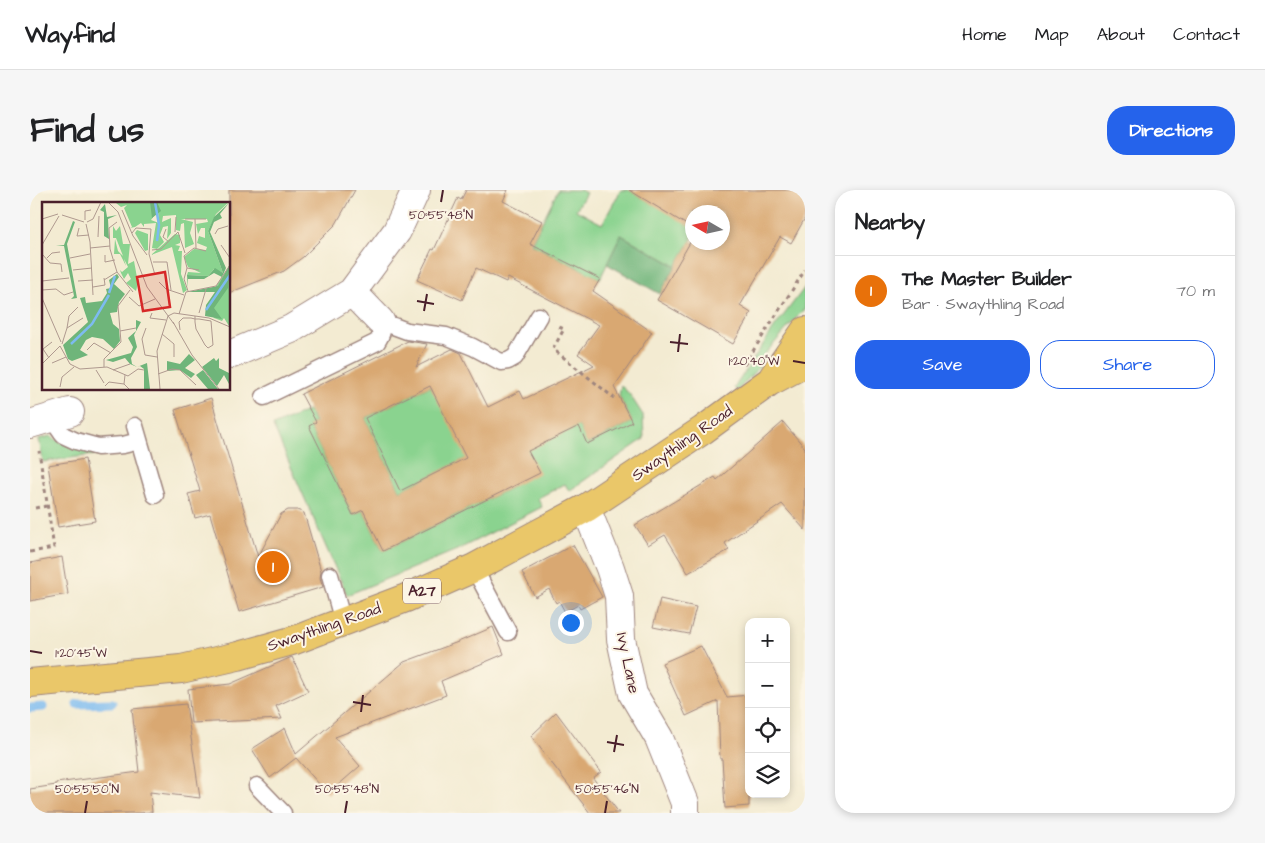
<!DOCTYPE html>
<html lang="en">
<head>
<meta charset="utf-8">
<style>
  :root { --surface:#fff; --page:#f6f6f6; --text:#202124; --muted:#757577; --line:#e0e0e0; --accent:#2563eb }
  body { margin:0; font-family:"Architects Daughter",sans-serif; background:var(--page); color:var(--text) }
  .controls { position:absolute; right:15px; bottom:15px; display:grid; overflow:hidden; border-radius:10px; box-shadow:0 2px 8px #0003 }
  .controls button { width:45px; height:45px; display:grid; place-items:center; padding:0; border:0; border-bottom:1px solid var(--line); background:var(--surface); color:var(--text); font:25px sans-serif }
  .compass { position:absolute; left:655px; top:15px; width:45px; height:45px; border-radius:50%; background:var(--surface); box-shadow:0 2px 8px #0003; rotate:279deg }
  .you { position:absolute; left:540px; top:432px; width:18px; height:18px; margin:-12px; border:4px solid #fff; border-radius:50%; background:#1a73e8; box-shadow:0 0 0 8px #1a73e833 }
  .badge { display:grid; place-items:center; width:32px; height:32px; border-radius:50%; background:var(--accent); color:#fff; font-size:16px; font-weight:700 }
  .pin { position:absolute; translate:-50% -50%; border:2px solid #fff; box-shadow:0 1px 5px #0006 }
  .list { margin:0; padding:0; list-style:none }
  h2 { display:flex; justify-content:space-between; align-items:center; height:65px; margin:0; padding:0 20px; font-size:21px }
  h2 small { font-size:16px; font-weight:400; color:var(--muted) }
  .list li { display:grid; grid-template-columns:32px 1fr auto; gap:15px; align-items:center; box-sizing:border-box; height:70px; padding:0 20px; border-top:1px solid var(--line) }
  .list b { display:block; font-size:19px; white-space:nowrap }
  .list p { margin:0; font-size:16px; white-space:nowrap; color:var(--muted) }
  .list em { font-size:16px; font-style:normal; color:var(--muted) }
  .actions { display:flex; gap:10px; padding:15px 20px }
  .actions a { flex:1; padding:11px 0; border:1px solid var(--accent); border-radius:20px; text-align:center; font-size:18px; color:var(--accent) }
  .actions .main { background:var(--accent); color:#fff }
  .icon { flex:none; width:28px; height:28px; fill:none; stroke:currentColor; stroke-width:2; stroke-linecap:round; stroke-linejoin:round }
  .map { position:relative; flex:none; width:775px; height:623px; overflow:hidden; border-radius:20px }
  header { display:flex; align-items:center; gap:30px; box-sizing:border-box; height:70px; padding:0 25px; background:var(--surface); border-bottom:1px solid var(--line) }
  header strong { font-size:24px }
  nav { display:flex; gap:28px; margin-inline-start:auto; font-size:18px }
  .intro { display:flex; align-items:center; justify-content:space-between; box-sizing:border-box; height:120px; padding:0 30px }
  h1 { margin:0; font-size:35px }
  .button { padding:12px 22px; border-radius:20px; background:var(--accent); color:#fff; font-size:18px; font-weight:700 }
  main { display:flex; gap:30px; padding:0 30px }
  aside { flex:1; background:var(--surface); border-radius:20px; box-shadow:0 2px 8px #0003 }
  .map>svg:first-child { display:block }
  .green { fill:#8ad38f; stroke:#6a795d }
  .forest { fill:#6fb57a; stroke:#5c6a52 }
  .lines { fill:none; stroke-linecap:round; stroke-linejoin:round }
  .stream { stroke:#7dbbf0; stroke-width:9 }
  .building { fill:#d9a872; fill-rule:evenodd }
  .lane-casing { stroke:#9e857e; stroke-width:19 }
  .street-casing { stroke:#9e857e; stroke-width:30 }
  .primary-casing { stroke:#9e857e; stroke-width:30 }
  .path { stroke:#9e857e; stroke-width:3; stroke-dasharray:4 4; stroke-linecap:butt }
  .lane { stroke:#fff; stroke-width:16 }
  .street { stroke:#fff; stroke-width:28 }
  .primary { stroke:#eac769; stroke-width:28 }
  .ticks { fill:none; stroke:#4a1f2b; stroke-width:2 }
  .labels { text-anchor:middle; dominant-baseline:central; stroke-width:4; stroke-linejoin:round; paint-order:stroke }
  .shield { fill:#fcf5e5; stroke:#7f5f63; stroke-width:1 }
  .shield-label { font-size:15px; font-weight:bold; fill:#4a1f2b }
  .street-label { font-size:16px; fill:#4a1f2b; stroke:#fcf5e5 }
  .inset-river { fill:none; stroke:#7dbbf0; stroke-width:2.5 }
  .inset-road { fill:none; stroke:#af998f; stroke-width:1 }
  .view { fill:#d62828; fill-opacity:0.15; stroke:#d62828; stroke-width:2.5 }
  .inset-edge { fill:none; stroke:#4a1f2b; stroke-width:2.5 }
  .ticks-label { font-size:12px; text-anchor:middle; fill:#4a1f2b; stroke:#fcf5e5; stroke-width:4; stroke-linejoin:round; paint-order:stroke }
</style>
</head>
<body>
<header>
<strong>Wayfind</strong>
<nav><a>Home</a><a>Map</a><a>About</a><a>Contact</a></nav>
</header>
<div class="intro"><h1>Find us</h1><a class="button">Directions</a></div>
<main>
<div class="map">
<svg width="775" height="623" viewBox="0 0 775 623">
  <rect width="100%" height="100%" fill="#fcf5e5"/>
  <filter id="ink" filterUnits="userSpaceOnUse"><feTurbulence type="fractalNoise" baseFrequency=".02" numOctaves="2"/><feDisplacementMap in="SourceGraphic" scale="10" xChannelSelector="R" yChannelSelector="G"/><feConvolveMatrix kernelMatrix="1 2 1 2 8 2 1 2 1" color-interpolation-filters="sRGB"/></filter>
  <filter id="wash" filterUnits="userSpaceOnUse"><feTurbulence type="fractalNoise" baseFrequency=".0096" numOctaves="4" result="noise"/><feDisplacementMap in="SourceGraphic" scale="20" xChannelSelector="R" yChannelSelector="G"/><feGaussianBlur stdDeviation="1.12" result="paint"/><feColorMatrix in="noise" values="0 0 0 0 0 0 0 0 0 0 0 0 0 0 0 0 0 1.4 0 .05"/><feComposite in="paint" operator="in"/></filter>
  <g filter="url(#wash)">
    <rect width="100%" height="100%" fill="#f3ebd2"/>
    <path class="green" d="M528,0H550L556,3L546,20L572,34L591,0H599L637,22L685,10L678,22H662V49L646,76L591,45L570,89L501,54Z
      M775,97V118L735,164L729,177L707,201L704,198L744,138Z
      M591,195L600,205L613,225L614,249L539,301L535,294L508,308L512,317L427,360L317,405L243,236L279,220L285,232L279,236L323,325L333,320L353,361L484,296L464,256L549,236L558,254L602,232L589,206Z
      M400,196L443,265L370,301L335,228Z
      M20,246L30,252L69,264L13,272L9,249Z"/>
    <path class="forest" d="M591,45L646,76L630,104L577,74Z"/>
    <g class="lines">
      <path class="stream" d="M47,514L82,513
        M0,518L13,517"/>
    </g>
    <g id="blocks">
      <path class="building" d="M199,0H325L306,34L273,67L254,81L199,103Z
        M436,0H478L473,11L512,31L500,54L570,89L563,101L622,142L584,197L602,232L557,254L549,236L498,261L510,283L353,361L333,320L323,325L279,236L286,232L271,204L378,151L397,154L386,177L422,159L431,163L458,217L490,201L494,209L564,175L548,164L569,135L478,88L476,92L446,78L432,110L387,90L402,59L404,60L428,8L431,10ZM400,196L436,268L370,301L335,228Z
        M599,0H775V28L761,53L750,47L710,116L721,123L703,154L627,110L662,49V52H692V22H662V38Z
        M181,208L228,367L251,324L258,320H267L274,323L291,381L290,388L293,397L209,422L180,324L165,328L158,304L170,301L145,220Z
        M753,232L775,258V340L752,314L695,353L699,360L658,383L635,345L618,355L605,335L685,287L687,290Z
        M55,269L65,331L28,337L18,275Z
        M543,355L572,407L550,419L548,415L535,422L529,411L526,413L519,399L505,407L492,382Z
        M32,367L38,404L0,411V373Z
        M630,409L666,417L659,444L623,437Z
        M463,437L474,464L411,491L416,505L305,547L330,576L298,604L266,568L240,588L222,559L255,538L266,564L374,472L428,452Z
        M671,456L697,507L719,505V616L695,618L692,569H690L688,511L656,526L632,473Z
        M262,467L278,501L246,516L252,529L161,533L158,499L200,494Z
        M156,514L170,608L120,602L122,622L109,623H0V599L26,595V593L109,582L102,519Z
        M526,522L571,582L563,588L589,623H560L501,546Z"/>
    </g>
  </g>
  <g filter="url(#ink)">
    <use href="#blocks" fill-opacity="0" stroke="#9e857e" stroke-width="1"/>
    <g class="lines">
      <g class="lane-casing">
        <path id="lane" d="M234,207L347,152C352,144 354,139 350,131L377,141L416,146L443,157L471,172L478,171L485,167L509,126
          M21,228L33,245L46,251L68,257L93,255L109,251
          M105,236L125,305
          M444,378L478,442
          M300,385L313,432
          M227,596L253,623"/>
      </g>
      <g class="street-casing">
        <path id="street" d="M322,102L350,131
          M202,164L261,139L322,102L367,41L386,0
          M0,234L40,222
          M556,318L580,378L589,406L591,449L603,504L629,548L655,613V623"/>
      </g>
      <g class="primary-casing">
        <path id="primary" d="M743,187L775,141
          M0,493L151,479L208,466L265,450L376,408L444,378L556,318L673,240L739,192L775,173"/>
      </g>
      <path class="path" d="M529,137L534,139L523,159L584,208
        M714,175L775,80
        M5,318L17,316
        M0,362L24,358L9,261"/>
      <use href="#lane" class="lane"/>
      <use href="#street" class="street"/>
      <use href="#primary" class="primary"/>
    </g>
  </g>
  <path class="ticks" d="M411,12L413,0M387,111L404,114M394,121L397,104M640,152L658,154M648,162L650,144M763,171L775,173M0,461L12,463M323,512L341,515M331,522L333,505M577,552L594,555M584,562L587,545M55,623L57,611M315,623L317,611M575,623L577,611"/>
  <g class="labels">
    <rect class="shield" x="373" y="388.5" width="38" height="25" rx="4"/>
    <g class="shield-label">
      <text x="392" y="401">A27</text>
    </g>
    <g class="street-label">
      <text transform="translate(652 253) rotate(-35)">Swaythling Road</text>
      <text transform="translate(294 437) rotate(-19)">Swaythling Road</text>
      <text transform="translate(598 473) rotate(78)">Ivy Lane</text>
    </g>
  </g>
  <g transform="translate(12 12)">
    <rect width="188" height="188" fill="#f3ebd2"/>
    <path d="M111,0L112,14L109,18L117,21L115,0H187L174,12L166,29L181,71L172,67L166,74L145,73L146,70L159,71L146,65L142,55L152,47L164,48L165,45L155,41L157,34L163,36V26H159L156,32L154,22L166,20L165,17H139L151,20L148,31L152,42L143,46L142,21L139,22L138,29L134,28V13L121,14L120,20L129,16V31L125,37L126,24L121,25L118,33L122,40L115,47L110,46L114,21L102,22V25L99,21L93,25L88,26L90,25L82,6L85,3L79,5L74,1ZM71,24L74,29L78,24L81,42H88L86,62L92,59L96,81L94,89L84,81L89,77L86,71L82,77L79,71L78,68L80,70L86,65L82,57L84,64L78,52H72L73,37L76,49L81,54L74,36H71ZM95,28L106,32V48L103,49L93,31ZM133,32L138,33V41L133,43L138,44L136,49H140L139,72L145,88L141,91L130,45L109,53ZM187,64V124L182,116L180,119L172,116L165,106L174,91L171,89Z" fill="#8ad38f"/>
    <path d="M108,0H115L119,9L110,16ZM187,1L178,12L180,16L172,20L168,30L184,66L180,75L172,71L162,77H146V86L145,73L166,74L173,66L181,71L166,29L172,15ZM63,2L65,15L75,13L66,17L67,37L62,34V10L58,8ZM31,19L33,20L25,42L35,96L29,97L32,94L22,44L14,43H22ZM187,64L186,86L172,106L180,117L163,114L164,103L173,90H145L176,84ZM75,72L77,75L72,82L83,92L77,100L75,110L68,111L71,122L77,127L78,139L72,147L61,137L50,135L44,138L38,148L46,153L30,159L26,157L21,143L46,120L38,96L43,95L44,101L60,99L65,91L64,87L69,86L67,78ZM94,118L99,120L92,133L95,145L89,156L90,162L95,165L105,161L108,187H102V167L98,164L95,165L88,162L83,156L71,160L64,158L89,151L91,145L86,136L94,129ZM147,152L153,158L143,166L153,172L149,176L138,168L125,169V159L138,162ZM172,156L174,159L177,156V166L187,171V182L182,173L175,184L160,165ZM161,168L176,187H166L154,173Z" fill="#6fb57a"/>
    <path class="inset-river" d="M113,0L117,23L115,39M67,91L73,74M164,108L188,73M29,142L50,122L67,93"/>
    <path class="inset-road" d="M66,0L76,10L105,85L132,122M80,8L91,34L105,53M20,13L42,20M0,17L16,12M143,17H164M153,17L154,46M43,18V9L49,8M45,20L51,17L59,0M75,20L67,26L68,47L75,70L91,90M44,22L48,40L51,93M37,26L35,34L47,33M124,27L121,35L127,40M133,30L134,15M90,31L94,26L109,27L107,52M173,32L176,27L186,24M56,35L57,14M0,43L17,14M179,43L188,56M48,46L68,44M110,48L119,47L136,30L143,51M0,52L8,61L19,62L20,70M107,52L113,73M63,53V60L73,58M5,56L10,51L18,50M28,56L48,52M111,60H125L129,88M145,66L142,77L146,89M31,68L50,66M157,68L145,66L142,54L152,46L164,49M62,78L75,70M0,79L27,76M36,79L51,78M117,80L124,87L142,93M51,85L63,83L62,76M0,88L14,87L22,93L31,90M87,95L97,104L113,97M0,96L19,140M110,111L108,116L124,118M157,111L164,87M137,112L144,90L174,84L188,63M126,114L132,111L167,116L188,125M131,120L150,153L177,187M25,126L27,114L36,105M104,126L100,137L103,153L115,155M138,128L137,120L141,116H149L153,117H157L169,119L171,143L166,146L163,143L154,127L153,120V114M78,129L94,126M120,132L132,142V155M20,142L25,126L41,116M18,144L28,162L38,167L65,165L86,174L96,167L102,168M45,148L52,141L69,151M7,156L1,147L10,140M10,161L24,155M0,162L18,144M62,165V157L79,140L76,104L88,88M54,168L62,181M71,168L88,162M116,172L130,167L138,168L154,183M83,173L82,182L87,187M63,184L67,180L82,182M18,185L20,175L32,165M118,187L115,149L126,114"/>
    <path class="view" d="M123,70L128,105L101,109L95,75Z"/>
    <rect width="188" height="188" class="inset-edge"/>
  </g>
  <g class="ticks-label">
    <text x="411" y="29">50°55'48"N</text>
    <text x="724" y="175">1°20'40"W</text>
    <text x="51" y="467">1°20'45"W</text>
    <text x="57" y="603">50°55'50"N</text>
    <text x="317" y="603">50°55'48"N</text>
    <text x="577" y="603">50°55'46"N</text>
  </g>
</svg>
<div class="controls">
<button>+</button>
<button>−</button>
<button><svg class="icon" aria-label="locate" viewBox="0 0 24 24"><circle cx="12" cy="12" r="6"/><path d="M12 2v4M12 18v4M2 12h4M18 12h4"/></svg></button>
<button><svg class="icon" aria-label="layers" viewBox="0 0 24 24"><path d="M12 4l9 5-9 5-9-5zM3 14l9 5 9-5"/></svg></button>
</div>
<svg class="compass" viewBox="-18 -18 36 36"><path d="M0-13l5 13h-10z" fill="#e53935"/><path d="M0 13l5-13h-10z" fill="#757577"/></svg>
<div class="you"></div>
<div class="pin badge" style="left:243px;top:377px;background:#e8710a">1</div>
</div>
<aside>
<h2>Nearby<small></small></h2>
<ul class="list">
<li><span class="badge" style="background:#e8710a">1</span><div><b>The Master Builder</b><p>Bar · Swaythling Road</p></div><em>70 m</em></li>
</ul>
<div class="actions"><a class="main">Save</a><a>Share</a></div>
</aside>
</main>
</body>
</html>
